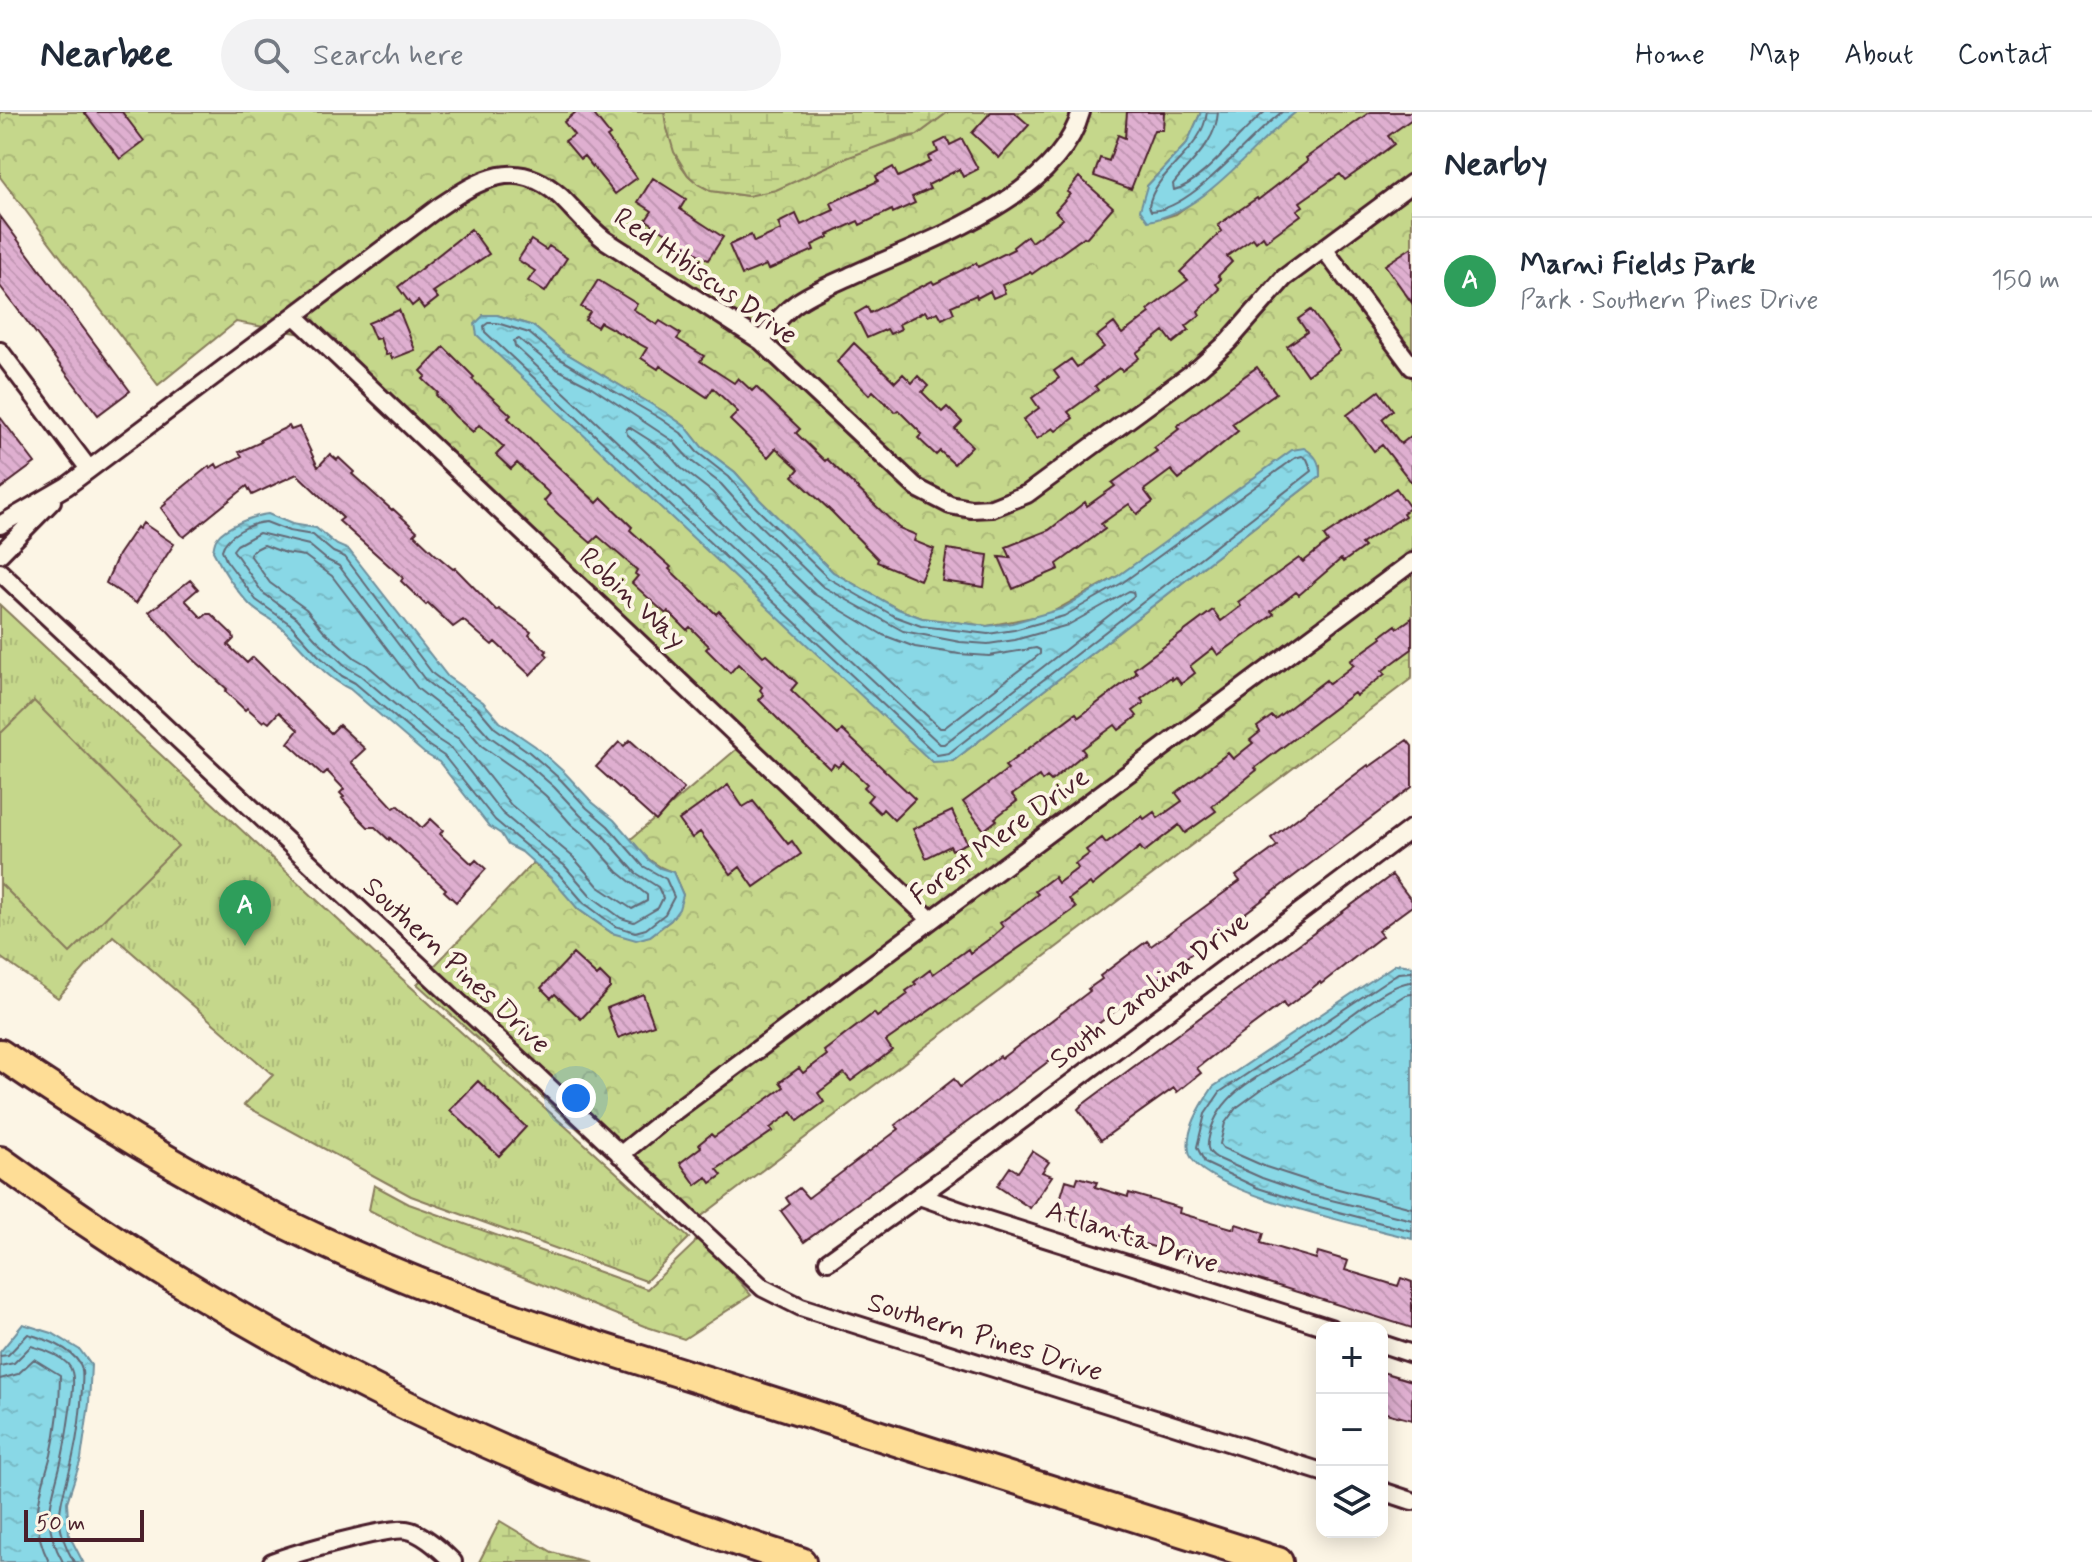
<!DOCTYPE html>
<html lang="en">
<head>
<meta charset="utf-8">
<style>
  :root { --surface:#fff; --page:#f2f2f3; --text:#1f2937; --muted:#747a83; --line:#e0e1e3; --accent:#c8321e }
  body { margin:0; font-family:Mynerve,sans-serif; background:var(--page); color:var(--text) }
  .controls { position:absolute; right:24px; bottom:24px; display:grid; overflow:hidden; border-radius:16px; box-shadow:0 4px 20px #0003 }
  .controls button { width:72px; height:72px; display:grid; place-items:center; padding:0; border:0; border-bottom:2px solid var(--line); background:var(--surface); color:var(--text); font:40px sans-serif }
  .scale { position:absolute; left:24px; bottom:20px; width:120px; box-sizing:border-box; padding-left:8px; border:4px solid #4a1f2b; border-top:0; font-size:22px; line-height:28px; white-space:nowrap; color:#4a1f2b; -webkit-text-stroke:6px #fcf5e5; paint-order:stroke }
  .you { position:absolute; left:576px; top:986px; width:28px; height:28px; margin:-20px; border:6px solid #fff; border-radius:50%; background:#1a73e8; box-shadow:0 0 0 12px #1a73e833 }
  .badge { display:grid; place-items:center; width:52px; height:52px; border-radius:50%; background:var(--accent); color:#fff; font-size:26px; font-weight:700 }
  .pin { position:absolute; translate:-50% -66px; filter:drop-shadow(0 2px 4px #0008) }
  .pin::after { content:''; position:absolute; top:42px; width:28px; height:24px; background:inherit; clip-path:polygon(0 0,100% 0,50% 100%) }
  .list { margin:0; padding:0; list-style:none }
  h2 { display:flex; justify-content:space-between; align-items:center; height:104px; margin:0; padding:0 32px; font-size:34px }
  h2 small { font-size:26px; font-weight:400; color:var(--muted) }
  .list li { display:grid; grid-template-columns:52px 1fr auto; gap:24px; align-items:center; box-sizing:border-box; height:128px; padding:0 32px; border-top:2px solid var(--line) }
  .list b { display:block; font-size:30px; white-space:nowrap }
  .list p { margin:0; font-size:26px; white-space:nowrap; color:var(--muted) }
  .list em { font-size:26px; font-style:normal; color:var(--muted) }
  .icon { flex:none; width:44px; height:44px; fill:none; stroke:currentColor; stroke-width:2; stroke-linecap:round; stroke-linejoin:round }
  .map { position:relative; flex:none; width:1412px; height:1450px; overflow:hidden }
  header { display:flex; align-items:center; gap:48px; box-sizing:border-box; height:112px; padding:0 40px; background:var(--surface); border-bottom:2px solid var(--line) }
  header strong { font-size:38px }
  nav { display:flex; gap:44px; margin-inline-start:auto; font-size:28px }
  .search { width:560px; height:72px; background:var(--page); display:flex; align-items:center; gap:20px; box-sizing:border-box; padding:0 28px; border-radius:44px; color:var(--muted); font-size:30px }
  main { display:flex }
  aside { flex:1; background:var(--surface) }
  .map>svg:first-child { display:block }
  .forest { fill:url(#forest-crowns); stroke:#887b5b; stroke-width:2; fill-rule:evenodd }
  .wetland { fill:url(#wetland-marsh); stroke:#887b5b; stroke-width:2 }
  .park { fill:url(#park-tufts); stroke:#887b5b; stroke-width:2 }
  .garden { fill:#c5d78b; stroke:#887b5b; stroke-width:2 }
  .water { fill:url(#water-ripples); stroke:#708e9b; stroke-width:2 }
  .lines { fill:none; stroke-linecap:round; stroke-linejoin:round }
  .shore { stroke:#636976; stroke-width:2 }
  .building { fill:url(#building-back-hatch); stroke:#4a1f2b; stroke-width:2 }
  .minor-casing { stroke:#4a1f2b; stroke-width:22 }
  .motorway-casing { stroke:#4a1f2b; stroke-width:34 }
  .minor { stroke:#fcf5e5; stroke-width:16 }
  .motorway { stroke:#fedd96; stroke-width:28 }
  .labels { text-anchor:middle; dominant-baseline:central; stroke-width:8; stroke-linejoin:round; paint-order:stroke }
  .street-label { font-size:28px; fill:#4a1f2b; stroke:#fcf5e5 }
</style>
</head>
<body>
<header>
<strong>Nearbee</strong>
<div class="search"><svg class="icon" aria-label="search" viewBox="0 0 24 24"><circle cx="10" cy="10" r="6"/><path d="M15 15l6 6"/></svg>Search here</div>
<nav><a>Home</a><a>Map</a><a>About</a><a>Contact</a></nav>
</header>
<main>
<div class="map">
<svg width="1412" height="1450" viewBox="0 0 1412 1450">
  <defs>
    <pattern id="forest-crowns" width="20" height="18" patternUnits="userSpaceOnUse" patternTransform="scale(2)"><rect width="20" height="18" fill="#c5d78b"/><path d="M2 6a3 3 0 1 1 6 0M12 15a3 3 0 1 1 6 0" fill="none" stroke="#abb878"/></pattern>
    <pattern id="wetland-marsh" width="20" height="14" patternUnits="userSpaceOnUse" patternTransform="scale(2)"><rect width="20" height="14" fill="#c5d78b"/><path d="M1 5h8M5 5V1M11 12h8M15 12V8" fill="none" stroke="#abb878"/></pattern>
    <pattern id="park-tufts" width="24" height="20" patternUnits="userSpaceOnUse" patternTransform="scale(2)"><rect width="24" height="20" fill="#c5d78b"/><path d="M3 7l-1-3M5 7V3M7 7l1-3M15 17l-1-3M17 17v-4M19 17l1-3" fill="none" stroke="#abb878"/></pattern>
    <pattern id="water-ripples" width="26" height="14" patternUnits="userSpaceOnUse" patternTransform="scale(2)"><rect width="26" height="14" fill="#89d8e6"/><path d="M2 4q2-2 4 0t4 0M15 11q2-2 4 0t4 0" fill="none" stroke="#78b9c5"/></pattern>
    <pattern id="building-back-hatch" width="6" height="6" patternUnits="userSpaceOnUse" patternTransform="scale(2)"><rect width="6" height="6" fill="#dfafd0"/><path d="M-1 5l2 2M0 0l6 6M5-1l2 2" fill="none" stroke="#c196b3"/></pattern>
  </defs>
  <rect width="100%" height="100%" fill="#fcf5e5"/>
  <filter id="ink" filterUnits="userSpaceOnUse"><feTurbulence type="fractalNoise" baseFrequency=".0125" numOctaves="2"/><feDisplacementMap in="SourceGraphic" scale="16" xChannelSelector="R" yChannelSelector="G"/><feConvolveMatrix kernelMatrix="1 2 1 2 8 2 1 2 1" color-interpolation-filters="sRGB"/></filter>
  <g filter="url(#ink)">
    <path class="forest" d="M0,0H665L666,13L680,52L688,63L698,72L711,79L748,84L874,35L917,23L948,0H1201L1187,31L1147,74L1163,106L1176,102L1210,77L1269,20L1296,0H1412V566L690,1113L751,1183L684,1227L644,1214L412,1120L369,1098L374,1073L409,1092L647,1177L694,1132L696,1128L693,1121L417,872L533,751L562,776L578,797L612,821L650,824L671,808L683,783L673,760C654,754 642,743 631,727L739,635L319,225L236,210L158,273L0,65ZM484,203H497L533,214L564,240L666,301L686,315L702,335L735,360L760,388L833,460L898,497L922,506L987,514L1049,502L1118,464L1196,409L1320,353V364L953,649Z"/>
    <path class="wetland" d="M664,0H948L917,23L903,25L844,47L776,78L748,84L711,79L698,72L688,63L674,40L666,13Z
      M500,1409L552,1440L586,1450H479Z"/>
    <path class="park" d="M0,493L379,846L689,1126L646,1169L411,1084L244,993L273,963L113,824L58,886L0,845Z"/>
    <path class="garden" d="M34,589L178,734L70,841L0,771V622Z"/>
    <path class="water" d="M1201,0H1296C1249,35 1207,99 1148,109L1140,98L1147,74L1187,31Z
      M484,203H497L533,214L564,240L666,301L686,315L702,335L735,360L760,388L833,460L898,497L922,506L987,514L1012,511L1061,497L1118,464L1292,338L1304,336C1316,343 1320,350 1320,364L953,649L932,650L477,223L475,212Z
      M268,402L292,412L316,416L337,433L349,438L448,565L483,590L500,610L535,634L565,661L592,690L614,708L649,748L660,756L673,760L683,783L679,797L671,808L650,824L636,828L612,821L578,797L552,767L522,740L508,733L501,722L489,714L439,650L424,641L350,577C323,564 306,539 284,518C274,508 258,502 249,492C235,477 222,457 213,439C214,435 214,430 217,426C224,415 255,403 268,402Z
      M1396,852L1412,854V1127C1372,1115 1203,1081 1190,1043C1183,1021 1201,993 1213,975Z
      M23,1212L52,1221L80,1238L91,1253L89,1292L81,1347L67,1390L69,1423L83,1450H0V1240Z"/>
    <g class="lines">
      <path class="shore" d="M1207,0C1202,41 1155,58 1149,94L1151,99C1192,98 1248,25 1282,0
        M1218,0C1216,31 1191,49 1173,72L1174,78C1202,72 1241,18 1265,0
        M488,211H497L529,221L560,247L661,307L681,321L697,340L729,365L754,394L828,466L894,504L921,514L988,522L1014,518L1064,504L1122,471L1295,346L1302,344L1307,347L1312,359L949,641L937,643L485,220L484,214Z
        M519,227L555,256L590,274L673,329L690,348L721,372L747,401L822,474L903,519L960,530L988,532L1015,528L1068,513L1129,479L1133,480L1134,484L944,632H940L515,234L514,229Z
        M629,315L665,338L681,356L712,380L739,410L814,482L883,523L915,535L959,542L989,544L1036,536L1040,538V542L944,616H940L627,322L626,318Z
        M266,410L289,419L313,423L333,440L345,445L433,562L478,596L495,616L529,640L560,667L587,696L608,714L643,754L666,767L674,785L665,802L646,817L635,820L615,814L584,791L558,761L495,708L444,644L429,634L355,571L342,564L318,543L290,512L256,488L226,448L222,438C226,423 251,411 266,410Z
        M259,421L309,433L327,448L339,454L426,569L471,604L489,624L523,648L554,675L580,703L601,721L636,761L658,775L663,786L658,796L634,810L621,806L591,784L565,754L502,701L452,637L435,626L360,563L348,556L316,527L297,506L262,480L233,438L237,433Z
        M264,433L285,441L305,444L332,464L418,577L464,613L482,634L515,657L546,684L571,712L592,730L618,760L647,783V789L632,797L599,775L573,745L511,693L459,627L442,617L367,553L355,546L324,519L306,497L270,471L250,443L252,439Z
        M1412,860L1398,861L1220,980L1205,1002L1197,1035L1205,1051L1258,1076L1308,1092L1412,1119
        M1412,870C1388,870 1336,916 1314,931C1277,957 1222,973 1210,1021C1207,1033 1205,1039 1217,1046L1262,1066L1311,1083L1412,1108
        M1412,882L1405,883L1370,905L1317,944L1262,977L1236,996L1225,1011L1220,1032L1223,1036L1266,1055L1315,1071L1412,1096
        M0,1244L8,1243L28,1222C45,1227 70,1235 80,1252C84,1259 82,1268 82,1276C81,1299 78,1322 73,1344C64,1389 48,1405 74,1450
        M0,1254L14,1251L31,1234C43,1237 69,1246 72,1260C75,1270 72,1287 70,1298C68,1312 66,1327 63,1341C54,1386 38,1405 63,1450
        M0,1267L18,1262L34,1247L60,1263C60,1289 57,1317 51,1343C40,1383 28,1409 49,1450"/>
    </g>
    <path class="building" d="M84,0H122L144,29L120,47Z
      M576,0H592L610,23L607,25L637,66L615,82L584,44L580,47L565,29L574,23L564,10Z
      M991,0H1014L1029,13L999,46L972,21Z
      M1127,0H1164L1163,18H1154L1131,77L1094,64L1100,46L1109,49L1118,23L1125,26Z
      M1370,0H1412V7L1388,24L1394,32L1365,54L1345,68L1340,62L1300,90L1303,94L1297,98L1301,103L1275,122L1266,129L1263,124L1256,130L1253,126L1227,144L1232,150L1218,164L1221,167L1216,172L1220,177L1198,199L1200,203L1186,214L1189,218L1173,231L1164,219L1136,241L1139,246L1122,259L1119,256L1095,274L1098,278L1068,300L1073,306L1056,319L1053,316L1037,327L1023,308L1039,296L1032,286L1059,266L1054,259L1071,247L1077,255L1104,235L1096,225L1114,211L1122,222L1150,201L1148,198L1188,168L1180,160L1222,119L1218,113L1257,86L1258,88L1308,49L1306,46Z
      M947,26L950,33L962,27L978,57L963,65L959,57L928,73L930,77L912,85L915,91L893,101L892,98L860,113L858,109L828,123L829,125L812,133L814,138L768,158L766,153L742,163L729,133L751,123L754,130L781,118L778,111L796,102L801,113L834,98L831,91L878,69L876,64L893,55L898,65L930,50L928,45L938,40L935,32Z
      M1079,65L1113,95L1086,126L1084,125L1032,162L1030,160L1002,173L1005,181L993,186L990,179L977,186L976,183L951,194L954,201L942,207L938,200L928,204L925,199L899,212L901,217L890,222L887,217L867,226L855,202L867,195L870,201L932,169L934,172L976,151L978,155L1014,137L1013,135L1027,124L1031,130L1063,107L1055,99L1070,82L1067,80Z
      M653,66L686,87L680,97L723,125L708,148L693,139L691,142L674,131L676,127L646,108L652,99L638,90Z
      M0,104L130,279L98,303L0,174Z
      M471,117L489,142L433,180L438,186L424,197L418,189L412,194L398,175Z
      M531,128L546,138L549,134L567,146L545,180L528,169L535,159L518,148Z
      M1412,135V191L1385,153Z
      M598,168L637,192L633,197L657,213L660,209L681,222L677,227L704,244L700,249L734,271L738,266L752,279L756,275L800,317L796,321L825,349L827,347L899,416L916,423L914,429L934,437L920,468L877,450L878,447L832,400L793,364L799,357L776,336L768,345L730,308L738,300L713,276L707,285L660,254L658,257L641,246L647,236L600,210L597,215L585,208L590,200L581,195Z
      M399,198L415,238L392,247L390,242L386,243L380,226L375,227L368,211Z
      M1311,198L1340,239L1307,263L1287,234L1307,220L1298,207Z
      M854,231L895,270L903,262L912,271L918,264L928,274L922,280L942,300L947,295L962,310L955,317L972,334L954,352L940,339L936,343L918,326L922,322L898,298L895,300L873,279L869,283L837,250Z
      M444,235L474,265L472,267L511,303L508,306L552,349L597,391L602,386L632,415L630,418L671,455L669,457L716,502L719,499L763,544L766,542L797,571L791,578L838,623L842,618L915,687L894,708L883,697L880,701L867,689L872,683L864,675L867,672L843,650L838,655L834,652L830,657L784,613L759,588L764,583L760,578L762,575L738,552L730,561L706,537L709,534L690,515L687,518L668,499L666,502L632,471L638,464L635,462L637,458L598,424L591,431L559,403L544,389L550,382L517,351L511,357L496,343L504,335L479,313L473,320L455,304L436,283L438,281L423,267L426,264L421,259Z
      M1257,255L1276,281L1232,312L1238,319L1179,367L1171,358L1144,378L1153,390L1137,402L1129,392L1101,412L1105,417L1057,452L1059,457L1013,477L999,445L1011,446L1006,435L1049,418L1085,390L1087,394L1115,374L1112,371L1157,339L1154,336L1179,317L1177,314Z
      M1379,279L1393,298L1382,307L1401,332L1412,323V371L1382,333L1374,339L1347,303Z
      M0,305L35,351L0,377Z
      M289,314L291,318L299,315L318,355L330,342L337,348L339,346L354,360L352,362L392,398L393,397L417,419L414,422L435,442L453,457L455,456L497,499L499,497L531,520L529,523L547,539L545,541L548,544L530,563L495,530L492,533L463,508L453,515L428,491L426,493L401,469L403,466L339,409L343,406L297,362L252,383L247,374L184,425L180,422L161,396L166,392L165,390L209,354L210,356L216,352L218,356L242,344L239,340L261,330L260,328Z
      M1396,376L1410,396L1403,401L1405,404L1361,432L1364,435L1343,450L1341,447L1299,483L1296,480L1271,499L1274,502L1218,543L1213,536L1190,554L1195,561L1181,572L1176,565L1172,568L1171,565L1141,587L1144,591L1133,599L1137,604L1119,618L1115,613L1082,637L1085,641L1051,669L1047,665L1042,669L1039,664L1012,683L1017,689L995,706L997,708L984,718L963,690L1008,657L1005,654L1076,601L1079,605L1137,561L1134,557L1213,498L1221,509L1241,494L1238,490L1264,471L1299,446L1303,450L1328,430L1324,424Z
      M143,411L174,432L136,491L106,471L118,443L137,415L139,417Z
      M947,437L988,443L984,475L942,469Z
      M190,468L198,477L185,488L202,506L207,502H211L233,523L234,527L228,533L247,551L253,545L331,621L339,613L365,637L351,650L394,696L398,693L422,716L431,707L443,718L440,722L472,752L476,748L486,757L456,790L444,779L446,777L390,726L389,728L375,715H368L358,705L342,686L344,685L340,681L344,677L327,659L323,663L288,631L298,618L279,600L269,611L265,608L263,610L247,596L245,598L225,579L227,577L192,546L151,502L149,500Z
      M1412,506V537L1382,559L1385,562L1356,584L1354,581L1255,656L1257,658L1212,694L1216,699L1185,721L1179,713L1144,740L1140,735L1092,774L1090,771L1069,787L1076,796L886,929L892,938L878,949L851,969L844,961L818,981L824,990L798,1009L792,1000L770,1016L773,1019L717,1057L722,1063L711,1071L707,1065L696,1073L680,1051L701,1035L699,1032L711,1022L714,1025L784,975L780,970L799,956L803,961L827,943L824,939L874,901L877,905L908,882L906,879L916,872L914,870L930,858L933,862L968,837L970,841L992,825L1003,815L1000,811L1038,782L1035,779L1054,765L1058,771L1078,756L1075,752L1089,742L1086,738L1102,726L1106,731L1142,704L1144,707L1154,700L1158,706L1182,689L1176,681L1228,641L1233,647L1253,631L1250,628L1260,620L1257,615L1272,604L1275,607L1326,568L1329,572L1354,553L1350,549L1382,526L1381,524L1396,513L1398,516Z
      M630,628L684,677L656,709L596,655L619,630L624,634Z
      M1407,628L1412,634V675L996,989L804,1130L781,1099L790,1092L786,1086L799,1076L808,1086L899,1017L895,1013L954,967L960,975L1000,944L1002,946L1090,879L1088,877L1102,867L1100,864L1147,829L1151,834L1240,769L1236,764L1277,734L1271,726L1368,653L1369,655Z
      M728,673L743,695L753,689L788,732L792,729L801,742L754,775L740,755L731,762L700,720L692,726L679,708Z
      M952,699L967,731L952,738L950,734L926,746L913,717Z
      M1392,763L1412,789V794L1378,819L1382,824L1321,872L1320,870L1286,896L1283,891L1232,929L1197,956L1201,961L1177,980L1174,976L1101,1028L1078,997L1082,993Z
      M573,842L597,864L600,861L610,871V876L581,907L555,882L551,886L541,876Z
      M643,882L654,913L618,926L607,896Z
      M478,969L526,1015L499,1044L450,998Z
      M1032,1039L1049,1050L1042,1060L1052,1064L1030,1096L997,1074L1010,1055L1018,1060Z
      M1078,1065L1097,1070L1095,1075L1128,1085L1129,1081L1180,1096L1179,1101L1235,1117L1236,1112L1264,1121L1261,1131L1316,1147L1318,1140L1348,1149L1345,1158L1398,1174L1401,1166L1412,1170V1216L1055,1104L1066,1068L1076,1071Z
      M1382,1260L1412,1269V1308L1382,1300Z"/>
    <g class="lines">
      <g class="minor-casing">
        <path id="minor" d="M1324,137L1412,255
          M295,204L931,808
          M761,229C771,216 781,203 794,193C810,181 830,173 848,165C923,130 1057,87 1081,0
          M0,239L89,357
          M0,413L67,374L439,95C481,67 516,44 561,85C576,100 588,115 605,128L761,229L917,376L950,393L971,397L992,396L1027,382L1200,255L1228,230L1284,166L1412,71
          M0,442L52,389
          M0,460L763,1176L801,1195L1322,1360
          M620,1043L667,1005L1412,450
          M919,1084L981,1106L1330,1216
          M828,1149L955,1058L1412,716
          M1382,1232L1412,1242
          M1382,1379L1412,1389
          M272,1450C293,1442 388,1414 407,1418C423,1421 441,1438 453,1450"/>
      </g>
      <g class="motorway-casing">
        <path id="motorway" d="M0,942C101,1011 206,1075 317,1127C458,1193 607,1238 755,1284C929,1340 1104,1395 1278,1450
          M0,1049C241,1226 515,1360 801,1450"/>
      </g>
      <use href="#minor" class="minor"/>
      <use href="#motorway" class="motorway"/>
    </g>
  </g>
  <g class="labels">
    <g class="street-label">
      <text transform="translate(705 165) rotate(35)">Red Hibiscus Drive</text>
      <text transform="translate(632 487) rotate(43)">Robin Way</text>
      <text transform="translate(1000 725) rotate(-36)">Forest Mere Drive</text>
      <text transform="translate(456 854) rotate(43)">Southern Pines Drive</text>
      <text transform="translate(1150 879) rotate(-37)">South Carolina Drive</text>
      <text transform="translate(1132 1126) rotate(18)">Atlanta Drive</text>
      <text transform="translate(985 1226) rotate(17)">Southern Pines Drive</text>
    </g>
  </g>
</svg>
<div class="controls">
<button>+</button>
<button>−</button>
<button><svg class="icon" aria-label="layers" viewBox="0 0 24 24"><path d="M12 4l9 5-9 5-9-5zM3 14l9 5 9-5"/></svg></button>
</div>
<div class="scale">50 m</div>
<div class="you"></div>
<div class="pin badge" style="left:245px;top:834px;background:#2e9e5b">A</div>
</div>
<aside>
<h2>Nearby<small></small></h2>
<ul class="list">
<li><span class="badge" style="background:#2e9e5b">A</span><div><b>Marni Fields Park</b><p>Park · Southern Pines Drive</p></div><em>150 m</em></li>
</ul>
</aside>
</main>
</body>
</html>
